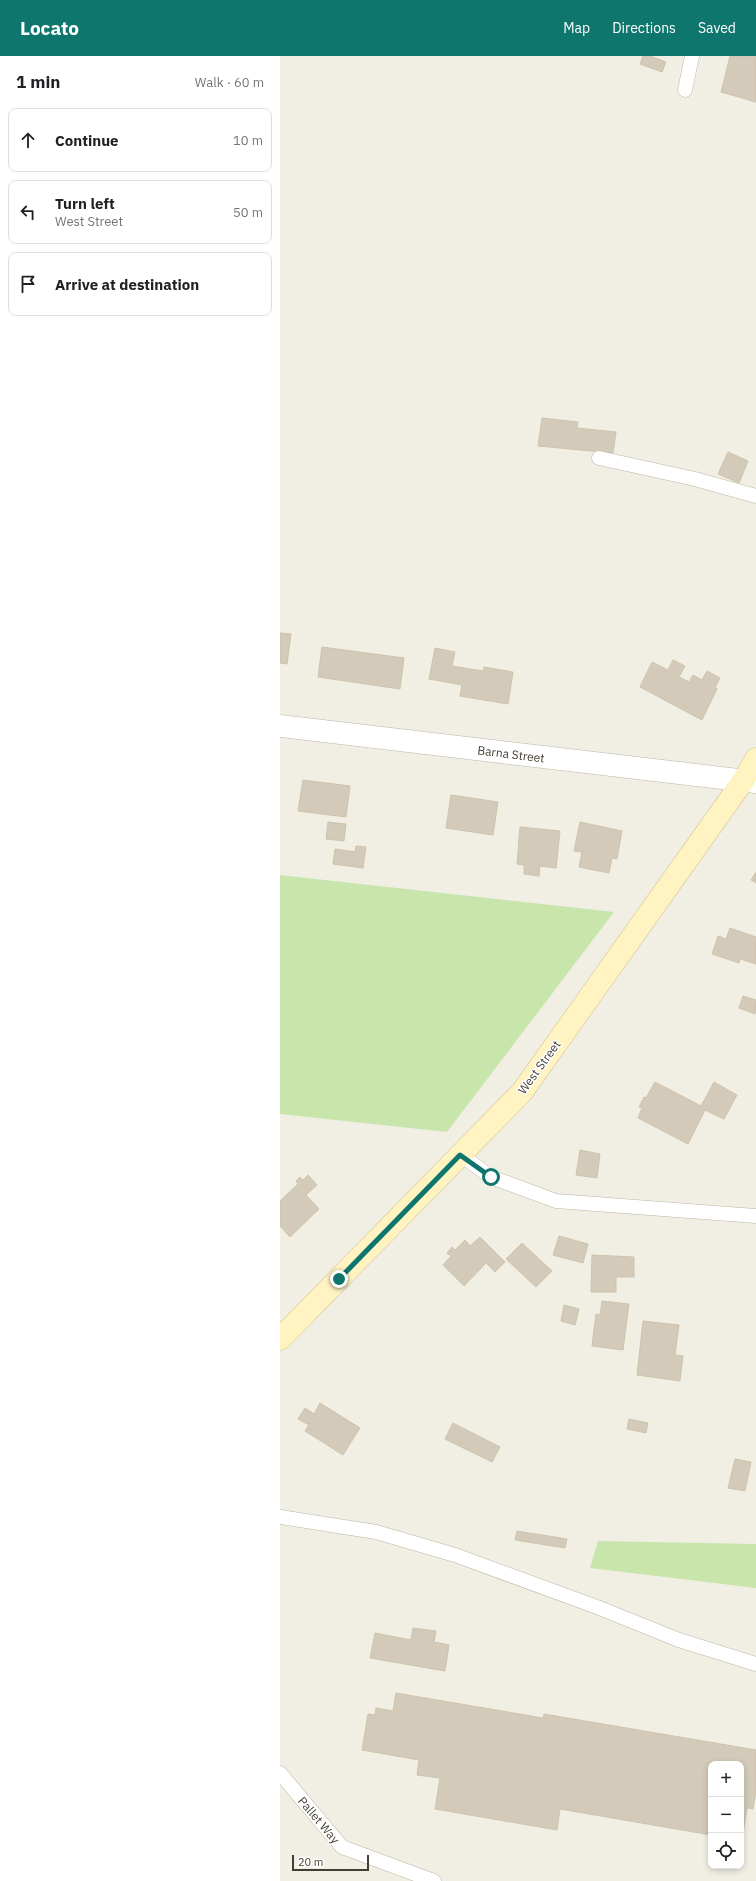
<!DOCTYPE html>
<html lang="en">
<head>
<meta charset="utf-8">
<style>
  :root { --surface:#fff; --page:#f2f2f2; --text:#202124; --muted:#757577; --line:#e0e0e0; --accent:#0f766e }
  body { margin:0; font-family:"IBM Plex Sans",sans-serif; background:var(--page); color:var(--text) }
  .controls { position:absolute; right:12px; bottom:12px; display:grid; overflow:hidden; border-radius:8px; box-shadow:0 2px 6px #0003 }
  .controls button { width:36px; height:36px; display:grid; place-items:center; padding:0; border:0; border-bottom:1px solid var(--line); background:var(--surface); color:var(--text); font:20px sans-serif }
  .scale { position:absolute; left:12px; bottom:10px; width:77px; box-sizing:border-box; padding-left:4px; border:2px solid #433e33; border-top:0; font-size:11px; line-height:14px; white-space:nowrap; color:#433e33; -webkit-text-stroke:3px #fff; paint-order:stroke }
  .stop { position:absolute; width:12px; height:12px; margin:-9px; border:3px solid #0f766e; border-radius:50%; background:#fff }
  .stop.end { background:#0f766e; border-color:#fff; box-shadow:0 1px 4px #0008 }
  .list { margin:0; padding:0; list-style:none }
  h2 { display:flex; justify-content:space-between; align-items:center; height:52px; margin:0; padding:0 16px; font-size:17px }
  h2 small { font-size:13px; font-weight:400; color:var(--muted) }
  .list li { display:grid; grid-template-columns:26px 1fr auto; gap:12px; align-items:center; box-sizing:border-box; height:64px; margin:0 8px 8px; padding:0 8px; border:1px solid var(--line); border-radius:8px }
  .list b { display:block; font-size:15px; white-space:nowrap }
  .list p { margin:0; font-size:13px; white-space:nowrap; color:var(--muted) }
  .list em { font-size:13px; font-style:normal; color:var(--muted) }
  .icon { flex:none; width:22px; height:22px; fill:none; stroke:currentColor; stroke-width:2; stroke-linecap:round; stroke-linejoin:round }
  .map { position:relative; flex:none; width:476px; height:1825px; overflow:hidden }
  header { display:flex; align-items:center; gap:24px; box-sizing:border-box; height:56px; padding:0 20px; background:var(--accent); color:#fff }
  header strong { font-size:19px }
  nav { display:flex; gap:22px; margin-inline-start:auto; font-size:14px }
  main { display:flex }
  aside { flex:1; background:var(--surface) }
  .map>svg:first-child { display:block }
  .green { fill:#c8e6ab }
  .building { fill:#d3cab9; stroke:#cec3ac }
  .lines { fill:none; stroke-linecap:round; stroke-linejoin:round }
  .lane-casing { stroke:#bdb6a6; stroke-width:15 }
  .street-casing { stroke:#bdb6a6; stroke-width:23 }
  .secondary-casing { stroke:#d2c593; stroke-width:23 }
  .lane { stroke:#fff; stroke-width:14 }
  .street { stroke:#fff; stroke-width:22 }
  .secondary { stroke:#fef3c1; stroke-width:22 }
  .route { stroke:#0f766e; stroke-width:5 }
  .labels { text-anchor:middle; dominant-baseline:central; stroke-width:3; stroke-linejoin:round; paint-order:stroke }
  .street-label { font-size:12px; fill:#433e33; stroke:#fff }
</style>
</head>
<body>
<header>
<strong>Locato</strong>
<nav><a>Map</a><a>Directions</a><a>Saved</a></nav>
</header>
<main>
<aside>
<h2>1 min<small>Walk · 60 m</small></h2>
<ul class="list">
<li><svg class="icon" aria-label="ahead" viewBox="0 0 24 24"><path d="M12 20V5M6 11l6-6 6 6"/></svg><div><b>Continue</b></div><em>10 m</em></li>
<li><svg class="icon" aria-label="left" viewBox="0 0 24 24"><path d="M17 20v-9H6M10 6l-5 5 5 5"/></svg><div><b>Turn left</b><p>West Street</p></div><em>50 m</em></li>
<li><svg class="icon" aria-label="arrive" viewBox="0 0 24 24"><path d="M6 21V4h12l-3 4 3 4H6"/></svg><div><b>Arrive at destination</b></div></li>
</ul>
</aside>
<div class="map">
<svg width="476" height="1825" viewBox="0 0 476 1825">
  <rect width="100%" height="100%" fill="#f1eee3"/>
  <path class="green" d="M0,819L334,856L167,1076L0,1058Z
    M318,1485L476,1488V1532L310,1512Z"/>
  <path class="building" d="M363,0H370L386,6L382,16L360,8Z
    M450,0H476V46L441,36Z
    M262,362L298,366L297,372L336,376L333,397L258,390Z
    M448,396L468,405L459,427L438,418Z
    M0,577L11,578L7,608L0,607Z
    M42,591L124,602L120,633L38,621Z
    M155,592L175,596L172,610L203,615L204,611L233,616L228,648L180,640L182,629L149,623Z
    M393,604L405,610L399,621L409,626L413,619L422,624L427,615L440,622L435,632L437,633L422,664L360,631L372,606L388,614Z
    M23,724L70,730L66,761L18,755Z
    M171,739L218,746L213,779L166,772Z
    M48,766L66,768L64,785L46,783Z
    M300,766L342,775L337,803L332,802L329,817L299,811L302,796L294,795Z
    M240,771L280,775L276,812L260,810L259,820L244,818V809L237,808Z
    M76,790L86,791L83,812L53,808L55,793L75,796Z
    M476,816V827L471,824Z
    M450,872L476,881V908L460,903L459,907L432,898L438,880L446,883Z
    M463,940L476,944L475,958L459,952Z
    M375,1026L421,1050L434,1026L457,1039L444,1063L425,1054L408,1088L358,1062L362,1052L359,1051L364,1041L366,1042Z
    M300,1094L320,1098L317,1122L296,1119Z
    M28,1119L37,1129L26,1139L39,1153L10,1181L0,1170V1145L18,1128L16,1125L20,1121L23,1124Z
    M279,1180L308,1188L303,1207L273,1199Z
    M200,1181L225,1206L215,1216L206,1207L184,1230L163,1209L171,1200L167,1197L172,1191L175,1194L185,1184L190,1190Z
    M242,1187L272,1215L256,1231L226,1203Z
    M312,1199L354,1201V1221H336V1236H311Z
    M322,1245L349,1248L343,1294L312,1290L316,1258L320,1259Z
    M284,1249L299,1253L295,1269L281,1265Z
    M363,1265L399,1269L395,1299L403,1300L400,1325L357,1319Z
    M40,1347L80,1372L63,1399L25,1375L29,1369L18,1363L25,1352L34,1358Z
    M349,1363L368,1367L366,1377L347,1373Z
    M173,1367L220,1391L212,1406L165,1383Z
    M455,1403L471,1406L465,1435L448,1432Z
    M237,1475L287,1483L285,1492L235,1484Z
    M133,1572L156,1575L154,1586L169,1589L165,1615L90,1602L95,1577L131,1584Z
    M116,1637L263,1662L264,1658L476,1694V1735L473,1753L467,1752L461,1790V1708H431V1779L280,1753L277,1774L155,1753L160,1722L137,1719L139,1704L82,1694L88,1658L95,1659L96,1652L113,1655Z"/>
  <g class="lines">
    <g class="lane-casing">
      <path id="lane" d="M405,34L412,0
        M319,402L415,423L476,440
        M181,1099L211,1121L276,1145L476,1160
        M0,1461L96,1476L175,1499L317,1551L399,1584L476,1608
        M0,1717L62,1791L154,1825"/>
    </g>
    <g class="street-casing">
      <path id="street" d="M0,670L476,726"/>
    </g>
    <g class="secondary-casing">
      <path id="secondary" d="M0,1283L242,1036L463,725L476,703"/>
    </g>
    <use href="#lane" class="lane"/>
    <use href="#street" class="street"/>
    <use href="#secondary" class="secondary"/>
  </g>
  <g class="lines">
    <path class="route" d="M59,1223L180,1099L211,1121"/>
  </g>
  <g class="labels">
    <g class="street-label">
      <text transform="translate(231 698) rotate(7)">Barna Street</text>
      <text transform="translate(259 1011) rotate(-54)">West Street</text>
      <text transform="translate(39 1764) rotate(50)">Pallet Way</text>
    </g>
  </g>
</svg>
<div class="controls">
<button>+</button>
<button>−</button>
<button><svg class="icon" aria-label="locate" viewBox="0 0 24 24"><circle cx="12" cy="12" r="6"/><path d="M12 2v4M12 18v4M2 12h4M18 12h4"/></svg></button>
</div>
<div class="scale">20 m</div>
<div class="stop" style="left:211px;top:1121px"></div>
<div class="stop end" style="left:59px;top:1223px"></div>
</div>
</main>
</body>
</html>
